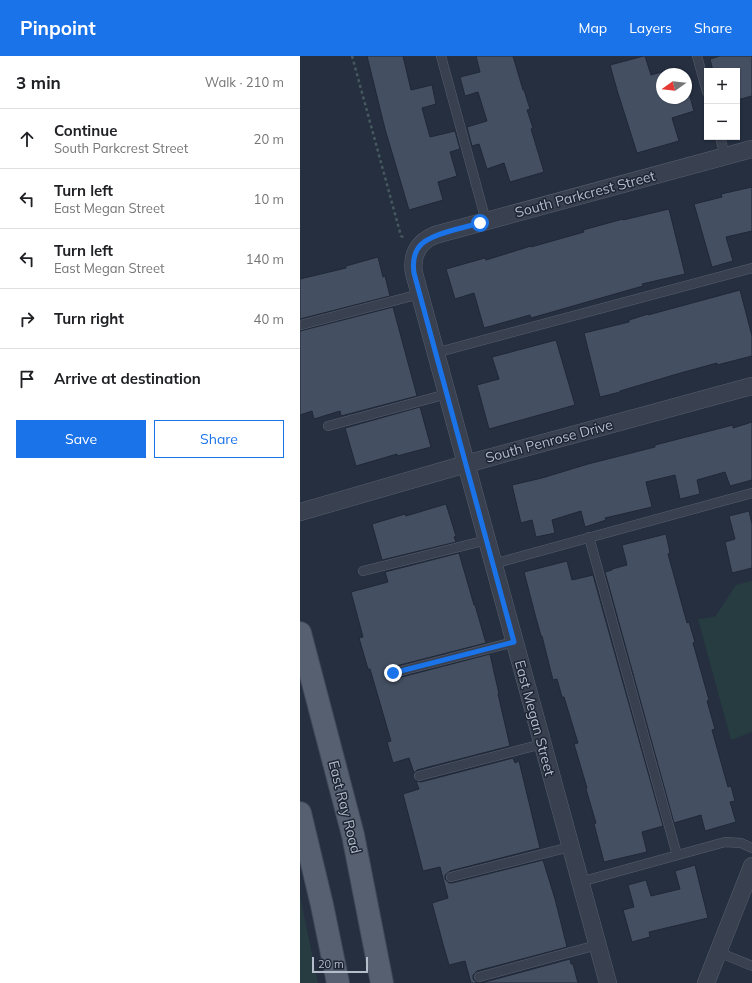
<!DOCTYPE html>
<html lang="en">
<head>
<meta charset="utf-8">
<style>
  :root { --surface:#fff; --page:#f2f2f2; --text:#202124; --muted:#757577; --line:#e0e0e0; --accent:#1a73e8 }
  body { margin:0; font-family:Mulish,sans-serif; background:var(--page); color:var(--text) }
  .controls { position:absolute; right:12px; top:12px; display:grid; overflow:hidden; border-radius:0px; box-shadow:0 1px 3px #0004 }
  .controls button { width:36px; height:36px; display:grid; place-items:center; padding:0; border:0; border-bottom:1px solid var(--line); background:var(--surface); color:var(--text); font:20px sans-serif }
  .compass { position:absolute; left:356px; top:12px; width:36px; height:36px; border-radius:50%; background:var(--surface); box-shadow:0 1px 3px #0004; rotate:255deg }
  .scale { position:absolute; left:12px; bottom:10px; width:56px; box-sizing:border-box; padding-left:4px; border:2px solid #b5bcca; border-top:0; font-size:11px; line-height:14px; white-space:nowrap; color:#b5bcca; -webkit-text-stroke:3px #1e2635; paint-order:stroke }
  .stop { position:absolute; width:12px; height:12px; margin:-9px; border:3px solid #1a73e8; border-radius:50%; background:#fff }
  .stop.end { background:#1a73e8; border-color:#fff; box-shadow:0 1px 4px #0008 }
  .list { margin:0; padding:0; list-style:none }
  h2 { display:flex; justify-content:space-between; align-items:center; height:52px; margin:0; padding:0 16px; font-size:17px }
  h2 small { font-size:13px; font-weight:400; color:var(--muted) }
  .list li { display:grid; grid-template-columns:26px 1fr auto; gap:12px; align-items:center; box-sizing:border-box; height:60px; padding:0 16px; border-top:1px solid var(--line) }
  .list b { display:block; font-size:15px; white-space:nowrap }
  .list p { margin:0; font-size:13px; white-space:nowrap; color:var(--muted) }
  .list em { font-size:13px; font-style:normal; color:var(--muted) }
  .actions { display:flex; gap:8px; padding:12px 16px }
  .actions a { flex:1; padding:9px 0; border:1px solid var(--accent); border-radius:0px; text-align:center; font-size:14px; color:var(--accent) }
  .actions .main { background:var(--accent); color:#fff }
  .icon { flex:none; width:22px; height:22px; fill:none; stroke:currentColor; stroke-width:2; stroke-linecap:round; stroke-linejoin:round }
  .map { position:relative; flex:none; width:452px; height:927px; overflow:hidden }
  header { display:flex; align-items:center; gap:24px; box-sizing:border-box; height:56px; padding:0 20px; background:var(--accent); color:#fff }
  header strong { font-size:19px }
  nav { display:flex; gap:22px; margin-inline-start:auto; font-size:14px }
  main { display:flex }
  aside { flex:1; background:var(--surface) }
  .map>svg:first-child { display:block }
  .green { fill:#273c41 }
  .building { fill:#444f62; stroke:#202837 }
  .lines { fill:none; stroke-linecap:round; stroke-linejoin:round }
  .service-casing { stroke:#575f6d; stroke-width:10 }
  .minor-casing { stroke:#575f6d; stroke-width:18 }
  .primary-casing { stroke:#424a59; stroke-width:24 }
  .path { stroke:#45595e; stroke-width:2.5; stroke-dasharray:3 3; stroke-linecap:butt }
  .service { stroke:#394150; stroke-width:9 }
  .minor { stroke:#394150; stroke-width:17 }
  .primary { stroke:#576070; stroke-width:22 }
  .route { stroke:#1a73e8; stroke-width:5 }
  .labels { text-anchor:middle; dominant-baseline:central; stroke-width:3; stroke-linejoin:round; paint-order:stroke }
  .street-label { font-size:14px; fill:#b5bcca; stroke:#1e2635 }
</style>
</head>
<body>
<header>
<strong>Pinpoint</strong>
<nav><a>Map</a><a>Layers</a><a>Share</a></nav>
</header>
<main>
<aside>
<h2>3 min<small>Walk · 210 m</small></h2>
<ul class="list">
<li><svg class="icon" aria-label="ahead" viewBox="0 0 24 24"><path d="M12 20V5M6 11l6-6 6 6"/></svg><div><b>Continue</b><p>South Parkcrest Street</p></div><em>20 m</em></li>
<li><svg class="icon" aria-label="left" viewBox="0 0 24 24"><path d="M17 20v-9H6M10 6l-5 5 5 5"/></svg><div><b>Turn left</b><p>East Megan Street</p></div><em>10 m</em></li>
<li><svg class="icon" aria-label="left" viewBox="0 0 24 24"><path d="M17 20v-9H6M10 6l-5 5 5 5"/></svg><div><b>Turn left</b><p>East Megan Street</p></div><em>140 m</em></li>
<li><svg class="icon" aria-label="right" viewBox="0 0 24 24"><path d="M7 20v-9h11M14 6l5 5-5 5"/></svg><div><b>Turn right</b></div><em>40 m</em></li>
<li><svg class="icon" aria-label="arrive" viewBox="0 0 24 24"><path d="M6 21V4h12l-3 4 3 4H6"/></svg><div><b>Arrive at destination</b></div></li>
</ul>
<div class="actions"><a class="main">Save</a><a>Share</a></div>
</aside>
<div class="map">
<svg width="452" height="927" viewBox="0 0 452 927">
  <rect width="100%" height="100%" fill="#252f40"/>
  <path class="green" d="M452,525V676L431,684L398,563L415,561L436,529Z
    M0,840L18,927H0Z"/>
  <path class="building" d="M67,0H103L111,34L132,29L136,48L122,52L130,81L155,75L160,93L150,96L157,120L138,126L143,144L109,154L85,73Z
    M176,0H213L223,34H224L230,53L227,54L233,72L231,73L244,116L210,126L204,107L187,113L179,88L172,90L167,71L187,65L178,36L165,40L160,21L180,16Z
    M344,0H345L351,19L376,12H382L384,18H362V42H386V26L394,55L372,62L379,85L337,97L317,34L310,9Z
    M420,0H452V40L437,44V15H413L410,3Z
    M452,131V175L426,181L433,205L412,211L394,148L422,141L421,138Z
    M369,153L385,218L342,228L343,230L231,262L230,259L184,272L174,237L155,243L146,213L185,202L186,204L231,190V191L284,176L283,174L323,163V164Z
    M78,201L83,221L85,220L90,240L0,263V223L46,212V210Z
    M440,234L452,280V300L417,309V307L377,318L320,335V336L300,341L284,277L329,266V264L348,258V259Z
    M93,251L117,340L41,360L40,355L14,363L12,355L0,359V275Z
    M256,284L275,349L189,373L177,329L199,323L192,301Z
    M120,351L131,391L97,400V398L56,410L45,372Z
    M452,366V424L430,430L425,416L397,424L400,438L380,443L375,419L346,426L352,451L305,462L306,464L285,471L281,455L252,464L255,477L236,481L232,464L221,467L212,429L242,422L288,408L355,391V389L433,369V372Z
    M146,448L156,480L154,481L156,486L82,504L72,468L105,458L106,460Z
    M449,455L452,468V512L432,517L425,486L435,483L429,460Z
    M366,478L370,497L368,498L387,567L389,566L395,586L393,587L409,644L407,645L415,673L412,674L428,731L431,730L435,745L430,746L436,766L405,775L401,759L374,767L305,516L312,514V513L327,509L322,489Z
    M159,497L174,549H175L186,587L92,611L87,615V619L91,623H94L190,598L199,638H198L210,690L117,714L114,717L109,702L93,707L87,686L91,685L70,613H68L59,582L63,581L51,536L88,526L85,516Z
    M267,505L272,524L293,519L363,770L342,776L347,796L304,806L294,768L296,767L286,733L287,732L274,688L278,687L264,641H262L257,623L253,624L242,580H241L236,562L224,516Z
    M213,702L215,707L219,705L240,792L150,815L145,819V823L149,827H152L243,804L255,843L267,891L177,915L173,919V923L177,927H181L270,903L271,908H273L278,927H171L165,905L149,909L143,888L132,847L148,842L140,811L123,815L103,738L119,733L116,725L121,726Z
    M395,809L408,862L349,876L350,881L332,886L323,854L334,851L328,829L346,824L351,840L380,833L375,815Z"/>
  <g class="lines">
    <g class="service-casing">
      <path id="service" d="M141,0L186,165
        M397,0L407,36
        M420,81L425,100
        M1,269L120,238
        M135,297L452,212
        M28,370L147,338
        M289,481L377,799
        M193,508L452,437
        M63,515L187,484
        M93,617L214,586
        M119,720L242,688
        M151,821L270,791
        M280,826L425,786L441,787L452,792
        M418,896L452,910
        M179,921L297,889"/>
    </g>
    <g class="minor-casing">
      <path id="minor" d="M0,456L166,408L452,330
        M308,927L114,217C111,199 118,186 135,179L452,93
        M406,927L452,810"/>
    </g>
    <g class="primary-casing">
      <path id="primary" d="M0,577L53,779L82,927
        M0,757L22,849L38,927"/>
    </g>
    <path class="path" d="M52,0L101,180L105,182"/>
    <use href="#service" class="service"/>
    <use href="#minor" class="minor"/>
    <use href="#primary" class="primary"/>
  </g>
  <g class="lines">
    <path class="route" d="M93,617L214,586L114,217C110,189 126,182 150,175C160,172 170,170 180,167"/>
  </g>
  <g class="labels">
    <g class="street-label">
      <text transform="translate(285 138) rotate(-15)">South Parkcrest Street</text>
      <text transform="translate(249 385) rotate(-15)">South Penrose Drive</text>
      <text transform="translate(235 662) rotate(75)">East Megan Street</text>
      <text transform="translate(45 751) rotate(76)">East Ray Road</text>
    </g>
  </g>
</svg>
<div class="controls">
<button>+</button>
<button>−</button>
</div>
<svg class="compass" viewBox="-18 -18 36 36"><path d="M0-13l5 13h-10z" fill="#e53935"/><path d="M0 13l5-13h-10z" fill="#757577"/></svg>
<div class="scale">20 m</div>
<div class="stop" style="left:180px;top:167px"></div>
<div class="stop end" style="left:93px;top:617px"></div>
</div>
</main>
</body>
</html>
